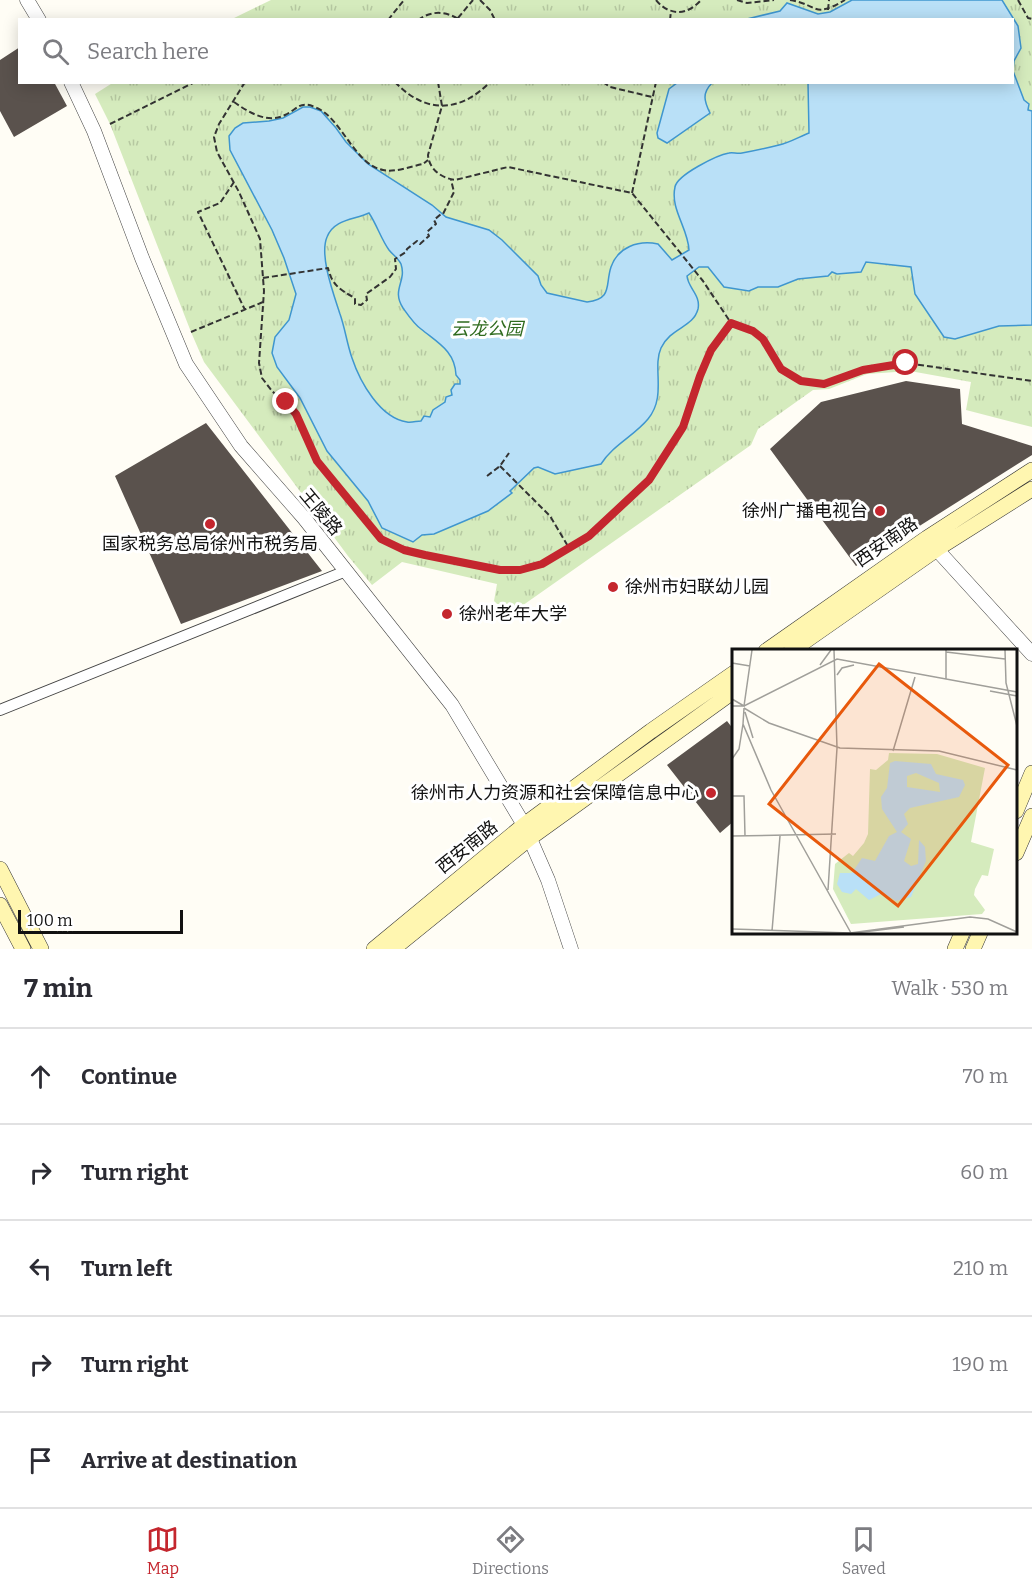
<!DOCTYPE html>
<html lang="en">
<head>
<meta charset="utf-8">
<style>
  :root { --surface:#fff; --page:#f7f7f7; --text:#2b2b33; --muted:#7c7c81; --line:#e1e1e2; --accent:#c4262e }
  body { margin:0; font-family:Bitter,"Noto Sans SC",serif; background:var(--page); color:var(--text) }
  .scale { position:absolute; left:18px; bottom:15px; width:165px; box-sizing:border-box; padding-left:6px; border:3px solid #111; border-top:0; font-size:16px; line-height:21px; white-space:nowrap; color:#111; -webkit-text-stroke:4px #fff; paint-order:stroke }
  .stop { position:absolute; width:18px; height:18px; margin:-14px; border:4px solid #c4262e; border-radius:50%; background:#fff }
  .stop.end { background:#c4262e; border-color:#fff; box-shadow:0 2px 6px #0008 }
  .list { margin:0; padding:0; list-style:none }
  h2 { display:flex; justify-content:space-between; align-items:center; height:78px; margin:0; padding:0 24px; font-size:26px }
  h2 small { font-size:20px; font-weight:400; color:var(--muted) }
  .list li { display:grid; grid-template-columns:39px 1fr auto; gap:18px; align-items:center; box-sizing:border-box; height:96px; padding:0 24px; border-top:2px solid var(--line) }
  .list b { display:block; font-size:22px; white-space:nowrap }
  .list em { font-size:20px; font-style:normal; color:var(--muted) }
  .icon { flex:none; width:33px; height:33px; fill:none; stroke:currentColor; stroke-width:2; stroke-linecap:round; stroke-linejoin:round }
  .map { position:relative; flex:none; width:1032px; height:949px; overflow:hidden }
  .search { position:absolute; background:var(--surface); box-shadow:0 3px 15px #0003; left:18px; right:18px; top:18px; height:66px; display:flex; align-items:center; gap:15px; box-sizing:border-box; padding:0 21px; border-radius:0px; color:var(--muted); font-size:22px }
  .sheet { height:558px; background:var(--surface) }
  nav { display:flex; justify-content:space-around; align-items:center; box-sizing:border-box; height:84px; border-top:2px solid var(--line); background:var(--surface); font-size:16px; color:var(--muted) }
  nav a { display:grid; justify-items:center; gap:3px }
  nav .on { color:var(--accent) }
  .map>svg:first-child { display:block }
  .park { fill:url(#park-tufts) }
  .water { fill:#b9e0f7; stroke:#3f96cf; stroke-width:1.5; fill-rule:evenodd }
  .building { fill:#5a524d }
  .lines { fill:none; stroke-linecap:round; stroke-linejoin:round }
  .minor-casing { stroke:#444; stroke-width:12 }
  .tertiary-casing { stroke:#444; stroke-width:15 }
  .secondary-casing { stroke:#333; stroke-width:16 }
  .path { stroke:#333; stroke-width:2; stroke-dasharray:6 3; stroke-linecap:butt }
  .minor { stroke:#fff; stroke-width:10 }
  .tertiary { stroke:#fff; stroke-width:14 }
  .secondary { stroke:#fff6b0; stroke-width:15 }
  .route { stroke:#c4262e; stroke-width:8 }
  .poi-dot { fill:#c4262e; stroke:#fff; stroke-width:2 }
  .labels { text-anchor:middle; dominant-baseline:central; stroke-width:6; stroke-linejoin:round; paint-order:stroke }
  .park-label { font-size:18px; font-style:italic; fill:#2f6b1f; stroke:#fff }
  .poi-label { font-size:18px; fill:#111; stroke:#fff; text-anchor:end }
  .street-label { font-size:18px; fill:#111; stroke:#fff }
  .inset-road { fill:none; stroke:#a09f9a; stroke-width:1.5 }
  .view { fill:#e8590c; fill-opacity:0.15; stroke:#e8590c; stroke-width:3 }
  .inset-edge { fill:none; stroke:#111; stroke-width:3 }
</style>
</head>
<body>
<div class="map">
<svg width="1032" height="949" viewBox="0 0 1032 949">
  <defs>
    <pattern id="park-tufts" width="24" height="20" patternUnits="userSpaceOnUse" patternTransform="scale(1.5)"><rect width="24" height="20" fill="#d5ebbd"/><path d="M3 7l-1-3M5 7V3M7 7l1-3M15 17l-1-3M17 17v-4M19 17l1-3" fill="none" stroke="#b6c8a1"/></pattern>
  </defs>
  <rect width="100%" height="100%" fill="#fffdf5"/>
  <path class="park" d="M271,0H1032V427L966,410L971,382L910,371L867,374L829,389L813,390L758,429L751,445L509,615L494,601L497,584L402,562L372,585L348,556L204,362L191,332L110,124L95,94L114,82H1012V20L232,19Z"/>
  <path class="water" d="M852,0H1002L1018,26L1021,48L1014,61L1013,71L1024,100L1029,104L1028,110L1032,111V325L999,326L955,339L944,337L915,294L911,267L866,262L861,272L837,274L832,272L828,276L798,279L778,287H758L749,291L724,287L708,267H699L687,276C688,288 701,295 698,309C693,328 671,327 661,348C652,368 667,396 648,419C634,436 613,445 601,464L555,474L538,467L534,468L510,491L512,493L488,511L434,534L422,535L413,542L382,528L368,501L327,451L300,398L277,367L272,353L275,337L289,320L296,294L284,258L272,230L230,150L229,136L235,128L243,123L269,121L283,118L303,107H310L321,111L336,128L346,142L368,164L432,205L446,217L489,230L502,240L538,276L541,285L547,293L587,302C613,299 605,285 611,267C618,247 638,240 658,244L672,260L689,250C688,228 670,209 675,187C677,175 717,155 729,153C733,152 737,154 742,153C754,151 767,148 779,145C789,143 799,137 809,133L808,83L1012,82V20L747,19L780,11L787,3L818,14L830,12ZM369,213C377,225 381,239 389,250C393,255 398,258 401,264C407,282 391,289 403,308C408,315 414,324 421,329C438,343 455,351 456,375L460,380V384H455L451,390L452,395L446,397L445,402L433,410L430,417L424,416L421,421C417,421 411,423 407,422C380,418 360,382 352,358C347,344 345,328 340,314C334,295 319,256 327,237C334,219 354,220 369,213Z
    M677,83H712C702,93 704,101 710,113L667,143L658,138L657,133L669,89Z"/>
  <path class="building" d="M20,47V82H54L67,106L14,137L0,111V60Z
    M906,381L960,389L962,424L1032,446V455L856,566L770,449L821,402Z
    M206,423L322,571L181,624L115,476Z
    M727,721L734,730V821L720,833L667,765Z"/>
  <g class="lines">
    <g class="minor-casing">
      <path id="minor" d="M0,710L346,571"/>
    </g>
    <g class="tertiary-casing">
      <path id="tertiary" d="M27,0L39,20
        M71,82L94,131L142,258L186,364L241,446L304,518L452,705L524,825L548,880L571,949
        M930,542L1032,654"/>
    </g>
    <g class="secondary-casing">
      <path id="secondary" d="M766,651L927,538L1032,470
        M791,651L937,549L1032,489
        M1016,811L1032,773
        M1016,853L1032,816
        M0,869L41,949
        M0,905L23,949
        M374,949L524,825L651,731L734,673
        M393,949L530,838L734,691
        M955,949L962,933
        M973,949L980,933"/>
    </g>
    <path class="path" d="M480,0L490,10L495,20
      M656,0C669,16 687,16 701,0
      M737,0L747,3L774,0
      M790,0C820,5 812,19 845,0
      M1018,0L1028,18L1032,19
      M828,10L829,0
      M458,18L473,0
      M388,20L404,0
      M418,20C432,10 446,11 460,20
      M670,20L671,11
      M245,82L219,124L214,137L217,152L239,192L260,239L264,291L259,363L262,378L272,391L296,414L317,461L381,539L404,550L500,570H521L542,564L570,549L607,521L649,480L683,427L700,376L711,350L731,323
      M395,82C425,114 460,113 490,82
      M438,82L442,106L428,155C429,169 441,178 455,180L508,167L632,193L703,281L731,323L753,331L763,338L781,369L801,381L824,384L863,370L906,363L1032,381
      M603,82L610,87L652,97
      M234,102C248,112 267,124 285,115C299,108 300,100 317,108C341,118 355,165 383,170C394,173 412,166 423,164L428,160
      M110,124L195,82
      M234,182L220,203L198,212L245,310
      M632,193L656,82
      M263,278L328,268C332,285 340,290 355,298V304L361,305L367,300L366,294L390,277L396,269L395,259L406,252L407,249L417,241L420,244L429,236L427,232L436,224L434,220L441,214H443L454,192L451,180
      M191,332L263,302
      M500,466L550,516L569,548
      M487,476L500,466L509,453"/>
    <use href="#minor" class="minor"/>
    <use href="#tertiary" class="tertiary"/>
    <use href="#secondary" class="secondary"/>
  </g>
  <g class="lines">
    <path class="route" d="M286,402L296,414L317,461L381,539L404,550L425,555L500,570H520L542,564L589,536L649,480L683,427L700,376L711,350L731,323L753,331L763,339L781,369L801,381L824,384L863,370L906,363"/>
  </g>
  <g class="poi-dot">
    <circle cx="880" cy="511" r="6"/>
    <circle cx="210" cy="524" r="6"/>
    <circle cx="613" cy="587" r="6"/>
    <circle cx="447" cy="614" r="6"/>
    <circle cx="711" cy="793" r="6"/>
  </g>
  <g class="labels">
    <g class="park-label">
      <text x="487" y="329">云龙公园</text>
    </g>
    <g class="poi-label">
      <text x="868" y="511">徐州广播电视台</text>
      <text x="210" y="544" text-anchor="middle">国家税务总局徐州市税务局</text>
      <text x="625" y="587" text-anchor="start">徐州市妇联幼儿园</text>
      <text x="459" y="614" text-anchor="start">徐州老年大学</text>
      <text x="699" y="793">徐州市人力资源和社会保障信息中心</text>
    </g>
    <g class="street-label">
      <text transform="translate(321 512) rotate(50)">王陵路</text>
      <text transform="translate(886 542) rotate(-35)">西安南路</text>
      <text transform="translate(467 847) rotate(-39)">西安南路</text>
    </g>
  </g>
  <g transform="translate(732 649)">
    <rect width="285" height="285" fill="#fffdf5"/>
    <path d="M157,104L205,105L253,119L239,193L262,200L256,227L250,226L243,240L242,246L253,261L250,265L119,275L101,240L103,215L117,204L121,207L132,194L136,185L138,120L144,121L156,111Z" fill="#d5ebbd"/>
    <path d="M163,112L199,115L204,125L231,131L233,136L227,148L178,159L172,165L176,175L169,183L179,190L172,212L179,217L186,215L187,191L193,198L194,212L179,248L164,252L151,244L137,251L124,240L119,245L110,243L105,235L108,224H120L130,209L143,212L157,187L165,183L150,160L149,148L155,139L158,114ZM184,124L207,134L208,143L175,138V127Z" fill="#b9e0f7" fill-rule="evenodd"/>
    <path class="inset-road" d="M273,1L274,34L285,77M214,3L273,10M0,14L18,17M88,16L99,1M105,26L110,19L122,16M214,30V1M258,42L285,47M0,50L12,57L20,1M0,57H12L105,10L285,43M12,59L37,74L108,99L207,102L285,121M12,59L11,75L39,141L119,284M13,63L21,89M161,102L183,28M0,110L7,100L11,75M0,147H12L13,187M0,187L104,185M96,241L105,99L102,1M0,280L118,284M40,282L48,187M118,284L238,268L256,270L285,283M123,284L172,278"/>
    <path class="view" d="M147,15L276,116L166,257L37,155Z"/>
    <rect width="285" height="285" class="inset-edge"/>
  </g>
</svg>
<div class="scale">100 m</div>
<div class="stop" style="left:906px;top:363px"></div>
<div class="stop end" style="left:286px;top:402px"></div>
<div class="search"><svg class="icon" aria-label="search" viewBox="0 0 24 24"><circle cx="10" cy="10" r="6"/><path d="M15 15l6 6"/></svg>Search here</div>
</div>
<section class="sheet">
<h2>7 min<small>Walk · 530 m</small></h2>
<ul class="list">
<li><svg class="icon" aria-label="ahead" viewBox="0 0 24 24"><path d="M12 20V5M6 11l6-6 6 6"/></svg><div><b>Continue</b></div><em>70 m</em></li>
<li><svg class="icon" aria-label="right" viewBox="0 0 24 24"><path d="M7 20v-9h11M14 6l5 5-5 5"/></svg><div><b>Turn right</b></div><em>60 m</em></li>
<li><svg class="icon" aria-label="left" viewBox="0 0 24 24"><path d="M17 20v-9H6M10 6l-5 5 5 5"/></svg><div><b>Turn left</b></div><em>210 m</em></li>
<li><svg class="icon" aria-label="right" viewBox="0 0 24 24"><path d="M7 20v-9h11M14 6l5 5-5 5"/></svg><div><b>Turn right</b></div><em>190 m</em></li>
<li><svg class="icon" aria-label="arrive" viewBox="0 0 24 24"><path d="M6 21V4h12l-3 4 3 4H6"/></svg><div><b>Arrive at destination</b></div></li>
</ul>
</section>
<nav>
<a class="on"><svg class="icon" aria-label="map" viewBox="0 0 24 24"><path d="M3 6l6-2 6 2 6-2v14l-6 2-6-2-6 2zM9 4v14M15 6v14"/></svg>Map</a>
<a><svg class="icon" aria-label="directions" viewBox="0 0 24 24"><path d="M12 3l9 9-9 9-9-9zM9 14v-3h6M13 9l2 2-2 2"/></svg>Directions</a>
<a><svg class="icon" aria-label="saved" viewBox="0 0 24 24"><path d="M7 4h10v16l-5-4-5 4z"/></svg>Saved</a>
</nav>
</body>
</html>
